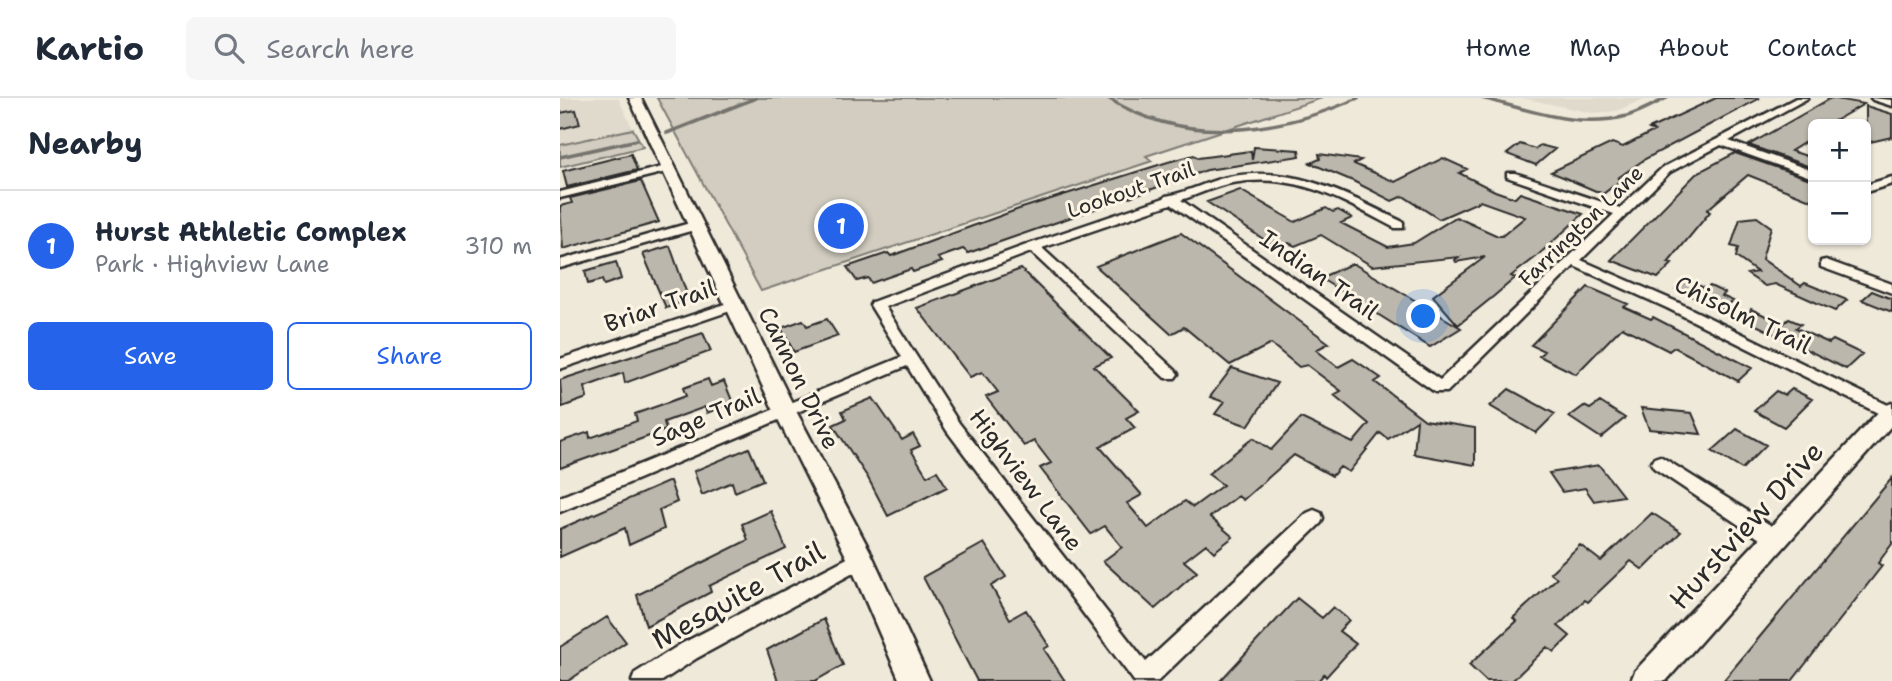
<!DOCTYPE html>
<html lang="en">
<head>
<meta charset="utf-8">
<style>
  :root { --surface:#fff; --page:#f6f6f7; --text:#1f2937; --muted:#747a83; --line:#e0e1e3; --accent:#2563eb }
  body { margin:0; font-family:"Shantell Sans",sans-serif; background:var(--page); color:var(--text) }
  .controls { position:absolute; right:21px; top:21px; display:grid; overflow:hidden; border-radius:10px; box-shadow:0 2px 5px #0004 }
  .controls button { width:63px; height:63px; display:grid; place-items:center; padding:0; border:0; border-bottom:2px solid var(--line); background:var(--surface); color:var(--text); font:35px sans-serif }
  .you { position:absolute; left:864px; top:219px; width:24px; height:24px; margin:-18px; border:5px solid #fff; border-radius:50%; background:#1a73e8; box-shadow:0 0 0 10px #1a73e833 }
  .badge { display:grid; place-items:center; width:46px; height:46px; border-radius:50%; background:var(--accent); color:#fff; font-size:23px; font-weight:700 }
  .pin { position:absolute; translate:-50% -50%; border:4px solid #fff; box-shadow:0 2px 7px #0006 }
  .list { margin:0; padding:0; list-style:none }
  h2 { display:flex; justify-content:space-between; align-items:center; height:91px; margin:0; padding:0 28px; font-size:30px }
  h2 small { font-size:23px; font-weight:400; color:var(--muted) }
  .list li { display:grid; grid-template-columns:46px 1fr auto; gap:21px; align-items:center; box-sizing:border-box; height:112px; padding:0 28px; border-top:2px solid var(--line) }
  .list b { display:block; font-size:26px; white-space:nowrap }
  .list p { margin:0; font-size:23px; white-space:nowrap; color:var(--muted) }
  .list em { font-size:23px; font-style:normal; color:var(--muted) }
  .actions { display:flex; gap:14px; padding:21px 28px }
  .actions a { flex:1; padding:16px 0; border:2px solid var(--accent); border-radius:10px; text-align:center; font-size:24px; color:var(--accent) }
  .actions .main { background:var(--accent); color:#fff }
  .icon { flex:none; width:38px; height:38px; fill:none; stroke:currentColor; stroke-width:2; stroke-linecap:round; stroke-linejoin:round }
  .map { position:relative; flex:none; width:1332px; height:583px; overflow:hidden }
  header { display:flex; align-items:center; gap:42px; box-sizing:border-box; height:98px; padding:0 35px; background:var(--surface); border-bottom:2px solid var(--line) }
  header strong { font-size:33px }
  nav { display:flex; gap:38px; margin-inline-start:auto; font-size:24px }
  .search { width:490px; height:63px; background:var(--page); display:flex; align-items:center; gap:18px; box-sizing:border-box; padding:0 24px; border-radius:10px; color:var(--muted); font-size:26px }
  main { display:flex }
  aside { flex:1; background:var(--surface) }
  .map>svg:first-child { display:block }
  .built { fill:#e0dacc }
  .green { fill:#d2cdc0; stroke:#7e7c76; stroke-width:2 }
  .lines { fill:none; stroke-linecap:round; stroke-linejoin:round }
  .stream { stroke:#75736d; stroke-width:3.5 }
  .building { fill:#bcb7ac; stroke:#2b2b2b; stroke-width:2 }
  .minor-casing { stroke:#2b2b2b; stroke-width:5 }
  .tertiary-casing { stroke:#2b2b2b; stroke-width:5 }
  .minor { fill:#fcf5e5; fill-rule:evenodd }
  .tertiary { fill:#fcf5e5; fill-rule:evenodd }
  .labels { text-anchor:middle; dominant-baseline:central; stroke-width:6; stroke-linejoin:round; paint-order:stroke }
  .far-street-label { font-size:21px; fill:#2b2b2b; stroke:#fcf5e5 }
  .street-label { font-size:24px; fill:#2b2b2b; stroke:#fcf5e5 }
  .near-street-label { font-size:28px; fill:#2b2b2b; stroke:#fcf5e5 }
</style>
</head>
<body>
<header>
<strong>Kartio</strong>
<div class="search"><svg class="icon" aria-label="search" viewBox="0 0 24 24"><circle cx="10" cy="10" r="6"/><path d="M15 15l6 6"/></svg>Search here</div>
<nav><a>Home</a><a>Map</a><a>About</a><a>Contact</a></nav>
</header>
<main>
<aside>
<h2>Nearby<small></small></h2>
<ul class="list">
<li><span class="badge">1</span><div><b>Hurst Athletic Complex</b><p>Park · Highview Lane</p></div><em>310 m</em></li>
</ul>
<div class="actions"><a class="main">Save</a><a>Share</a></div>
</aside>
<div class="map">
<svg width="1332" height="583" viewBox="0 0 1332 583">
  <rect width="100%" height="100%" fill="#efe9da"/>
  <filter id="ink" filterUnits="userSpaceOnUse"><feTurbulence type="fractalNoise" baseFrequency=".0143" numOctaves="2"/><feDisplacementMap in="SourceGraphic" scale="14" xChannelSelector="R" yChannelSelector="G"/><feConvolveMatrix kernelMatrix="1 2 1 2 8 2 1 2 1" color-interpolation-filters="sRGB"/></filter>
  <g filter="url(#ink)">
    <path class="built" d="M0,0H58L73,31L0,47Z
      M962,0H1086L1057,13L1032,15Z"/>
    <path class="green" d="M97,0H762L586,58L592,63L201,193Z
      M73,31L83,49L0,69V47Z"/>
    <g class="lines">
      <path class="stream" d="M548,0C624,49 719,35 798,0
        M922,0C969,12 1018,31 1067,18C1081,14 1094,6 1107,0
        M107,35L196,0
        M0,59L77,42"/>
    </g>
    <path class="building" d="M1156,0H1200L1085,61L1058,80L1061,82L1043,96L991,74L1052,45L1063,49L1094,33L1089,31Z
      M1271,0L1304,6L1269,26H1253V35L1249,37L1253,39L1231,53L1253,60V70L1189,47Z
      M1306,8L1332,16V39L1306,45Z
      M16,12L20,26L0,31V15Z
      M960,46L975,51L980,47L995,51L976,67L947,56Z
      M694,49L739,52L740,58L647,72L408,155L403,151L378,160L382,164L353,174L351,171L311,185L308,180L297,183L287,169L328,155L331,158L459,111L608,64L634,57L638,60L691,53L692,62Z
      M1175,55L1253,82V103L1188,77L1147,112L1150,114L1108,165L1112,166L1098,180L1051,162L1137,75Z
      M71,56L77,72L7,89L3,73Z
      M759,56L801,62L794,66L835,84L883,60L907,71L899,75L935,93L955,100L960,95L1023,116L976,159L951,178L955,180L934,198L898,227L873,198L925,159L896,164L895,162L899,159L812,168L761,137L735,148L729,145L717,150L647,104L680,92L735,124L766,110L773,114L778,112L792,120L781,125L828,149L854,145L896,119L938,138H942L965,119L920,103L879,121L843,98L832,103L793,83L750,65L760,61Z
      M81,83L99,124L3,151L0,108L12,105L10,100Z
      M1197,119L1211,129L1202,161L1241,188L1245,185L1287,202L1275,213L1215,186L1205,188L1187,176L1197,174L1176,159L1178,150L1171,148L1180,121Z
      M621,135L769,245L756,252L778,269L793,261L821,280L815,284L865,322L915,330V367L854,356L857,322L828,341L820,335L789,374L780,369L772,378L734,357L683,402L678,398L650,419L673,439L654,454L646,446L624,463L637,474L595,511L543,463L562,449L545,428L531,436L480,370L491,365L474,343L464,348L426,299L438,294L422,274L410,279L357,210L461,171L551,260L534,268L579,313L566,320L575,330L540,349L582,397L567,405L588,430L625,403L633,409L663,387L648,376L693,340L711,352L741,320L793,345L809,326L774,297L781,293L747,267L739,269L711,246L670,267L624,229L611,236L536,168Z
      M110,148L129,202L106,210L83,156Z
      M56,164L61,181L44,187L42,182L28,186L25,173Z
      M791,166H794L901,230L870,249L760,180Z
      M1128,182L1146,191L1150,188L1165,195L1162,198L1173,203L1161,212L1116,191Z
      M1028,189L1068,206L1064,209L1091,221L1093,219L1192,270L1178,283L1114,249L1109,253L1062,229L1016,276L979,258L984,253L971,247Z
      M1312,193L1332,201V214L1302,202Z
      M1191,211L1223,226L1229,221L1241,226L1236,230L1269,245L1273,242L1302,256L1286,271L1186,222Z
      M267,221L278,238L234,254L221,230L243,222L247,228Z
      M143,235L151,253L65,285L63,275L25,289L27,300L2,309L0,282Z
      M672,270L717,285L688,328L655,316L664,304L650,299Z
      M148,281L151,288L164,283L173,305L147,315L145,309L104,324L106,332L0,370V344L29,334L30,340L77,323L75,316L126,298L123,290Z
      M949,291L995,316L976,335L930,308Z
      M1232,291L1252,301L1224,329L1194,313L1216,293L1225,297Z
      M313,300L342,342L353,336L360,348L351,352L367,378L377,373L387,389L328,418L308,380L273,327L286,321L282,313Z
      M1040,304L1065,320L1041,340L1009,319L1024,308L1030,311Z
      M1081,310L1132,315L1141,336L1089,331Z
      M1177,331L1206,347L1182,371L1152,353Z
      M189,350L203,382L175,394L172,384L142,397L134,373Z
      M1039,367L1063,398L1034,403L1025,390L1002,394L989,375Z
      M1332,380V446L1318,465L1322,468L1232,583H1163Z
      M110,383L117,404L99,412L104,431L69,447L65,430L0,459V431Z
      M211,413L226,451L149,488L151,494L86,528L77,497L188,442L182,426Z
      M1092,415L1121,434L1083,472L1071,463L1028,504L1025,502L998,528L1010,538L994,554L987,549L952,583H926L909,567L957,523L953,520L997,480L990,475L1020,447L1041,463Z
      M424,445L446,479L431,488L450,521L466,512L489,548L484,551L505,583H417L363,479Z
      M737,500L762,520L773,509L789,522L779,533L796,546L766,579L764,576L758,583H660Z
      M47,519L66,544L8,583H0V549Z
      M264,521L283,567L255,583H218L207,552Z"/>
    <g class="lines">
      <g class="minor-casing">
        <path id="minor" d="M1236,0H1248L1169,43L1253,73V80L1161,47L1110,74L1021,162L1117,204L1332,309V322L1107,210L1014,168L887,294H875L611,106L482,150L615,272L618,276L615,280H605L471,154L325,209L399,325L586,564L747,415L754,412L761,415L763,420L761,425L598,583H574L387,333L347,268L0,414V399L342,259L310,207L312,204L469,146L604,100L606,98C627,95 647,83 668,79C735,66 785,96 843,124V130H835C779,101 738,74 672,85C655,88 637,97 621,102L880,282L1054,116L947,79V75H955L1060,110L1102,70Z
          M1311,0L1332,2V8L1313,2Z
          M110,67L115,70L114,72L0,100V94Z
          M1332,79V86L1306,94V87Z
          M137,123L143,127L141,130L0,170V162Z
          M1266,162L1332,186V195L1261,169V163Z
          M174,203L179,204L181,207L179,210L0,271V261Z
          M1100,358L1223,435L1226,441L1223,447L1216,449L1209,447L1094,370L1091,365L1094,360Z
          M301,453L308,455L311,461L308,467L137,560L102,583H72L75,575L121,546Z"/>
      </g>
      <g class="tertiary-casing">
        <path id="tertiary" d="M69,0H81L236,313L310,453L370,583H340L288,462L214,313Z
          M1332,305V327L1106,583H1071L1075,573L1324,308Z"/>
      </g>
      <use href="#minor" class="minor"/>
      <use href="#tertiary" class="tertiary"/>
    </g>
  </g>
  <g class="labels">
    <g class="far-street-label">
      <text transform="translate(571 92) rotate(-19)">Lookout Trail</text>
      <text transform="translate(1021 128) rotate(-44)">Farrington Lane</text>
    </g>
    <g class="street-label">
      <text transform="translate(759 177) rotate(35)">Indian Trail</text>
      <text transform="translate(100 208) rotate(-19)">Briar Trail</text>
      <text transform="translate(1183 217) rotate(26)">Chisolm Trail</text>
      <text transform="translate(239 280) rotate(64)">Cannon Drive</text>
      <text transform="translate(146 319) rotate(-23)">Sage Trail</text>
      <text transform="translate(466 382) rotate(53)">Highview Lane</text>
    </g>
    <g class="near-street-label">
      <text transform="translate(1186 427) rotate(-48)">Hurstview Drive</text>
      <text transform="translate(178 497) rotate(-29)">Mesquite Trail</text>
    </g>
  </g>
</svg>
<div class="controls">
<button>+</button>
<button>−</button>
</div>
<div class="you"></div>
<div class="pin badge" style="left:281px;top:128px">1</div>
</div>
</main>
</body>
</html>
